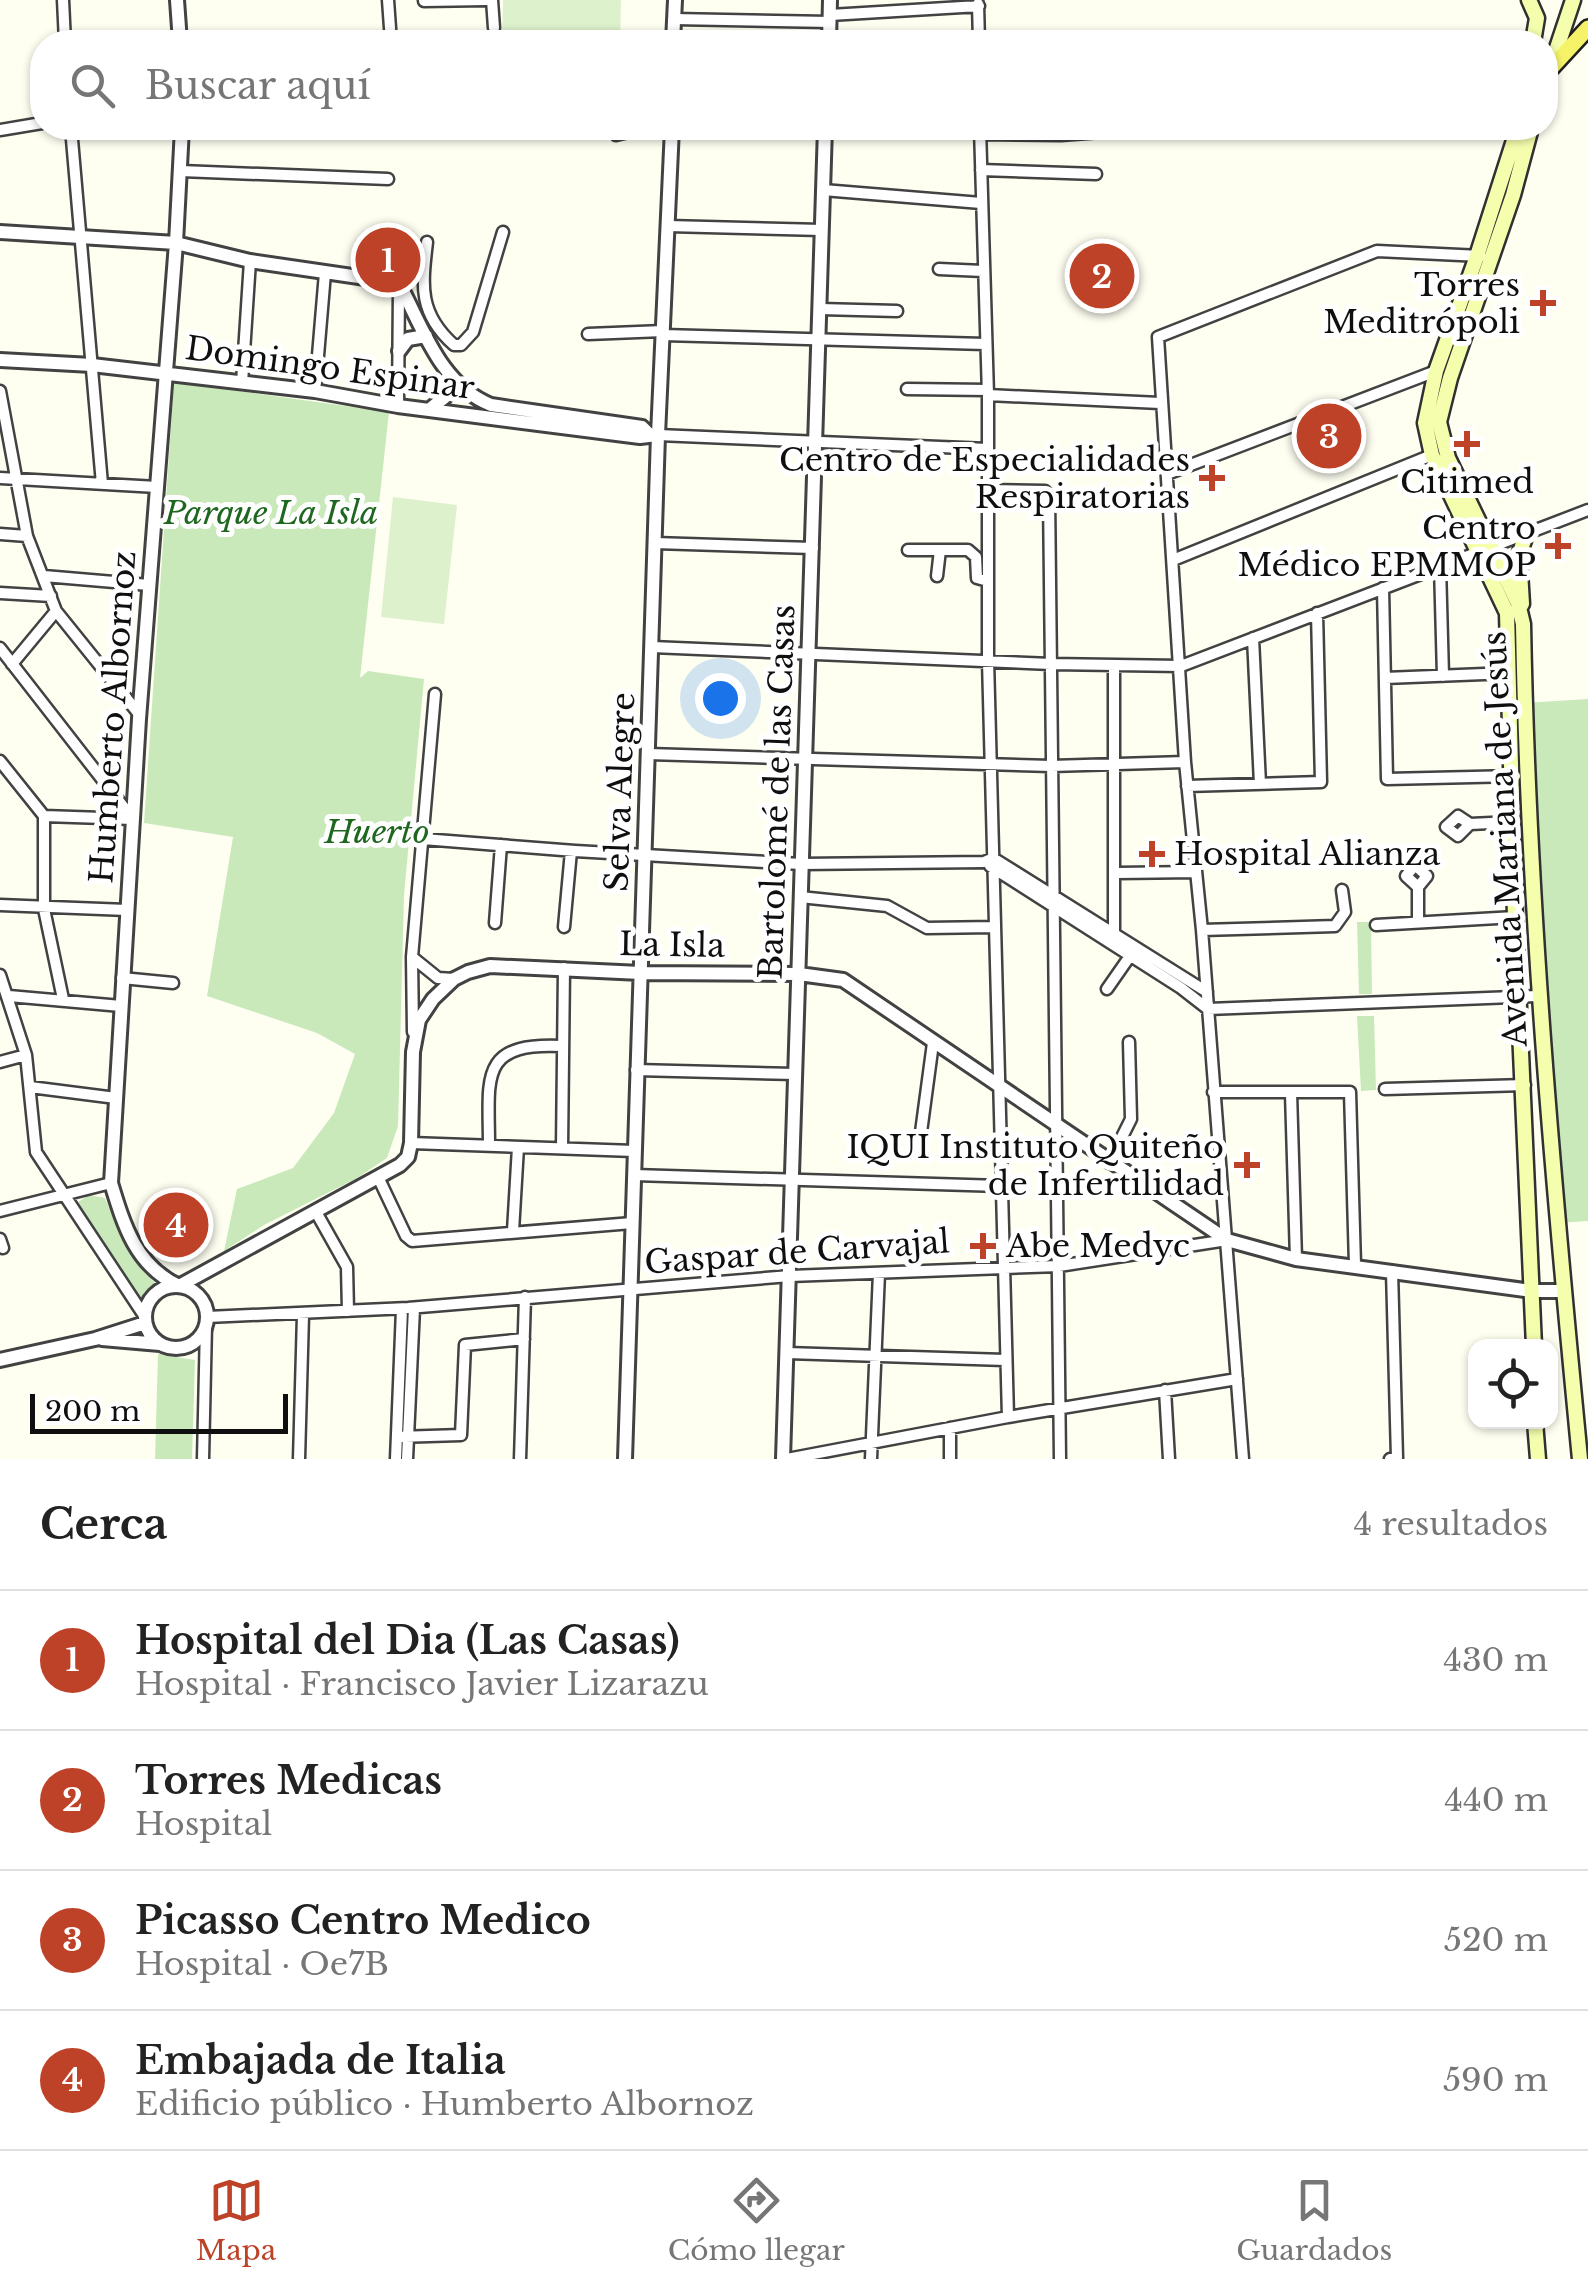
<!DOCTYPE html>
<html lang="es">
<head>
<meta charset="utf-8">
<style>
  :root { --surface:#fff; --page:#f6f6f6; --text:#222; --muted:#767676; --line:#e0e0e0; --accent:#be4228 }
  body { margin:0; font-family:"Libre Baskerville",serif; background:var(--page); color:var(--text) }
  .controls { position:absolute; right:30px; bottom:30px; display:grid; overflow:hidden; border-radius:20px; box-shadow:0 2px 8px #0004 }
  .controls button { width:90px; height:90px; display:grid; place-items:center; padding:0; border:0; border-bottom:2px solid var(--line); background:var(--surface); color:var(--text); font:50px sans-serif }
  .scale { position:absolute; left:30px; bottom:25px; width:258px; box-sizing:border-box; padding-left:10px; border:5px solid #0f0f0f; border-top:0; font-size:28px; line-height:35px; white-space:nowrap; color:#0f0f0f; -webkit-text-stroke:8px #fff; paint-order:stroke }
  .you { position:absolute; left:720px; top:698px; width:35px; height:35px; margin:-25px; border:8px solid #fff; border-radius:50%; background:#1a73e8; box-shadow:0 0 0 15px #1a73e833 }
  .badge { display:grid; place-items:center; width:65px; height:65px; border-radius:50%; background:var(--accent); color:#fff; font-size:32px; font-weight:700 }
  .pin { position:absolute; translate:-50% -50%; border:5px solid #fff; box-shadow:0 2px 10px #0006 }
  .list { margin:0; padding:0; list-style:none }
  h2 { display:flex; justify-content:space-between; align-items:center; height:130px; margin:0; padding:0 40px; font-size:42px }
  h2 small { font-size:32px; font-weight:400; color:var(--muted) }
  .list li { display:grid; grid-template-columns:65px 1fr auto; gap:30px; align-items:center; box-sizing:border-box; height:140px; padding:0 40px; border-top:2px solid var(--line) }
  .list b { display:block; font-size:38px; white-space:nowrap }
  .list p { margin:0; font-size:32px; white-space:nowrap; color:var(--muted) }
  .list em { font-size:32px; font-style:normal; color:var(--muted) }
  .icon { flex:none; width:55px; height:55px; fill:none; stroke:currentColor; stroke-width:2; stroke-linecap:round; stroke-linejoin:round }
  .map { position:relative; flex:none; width:1588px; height:1459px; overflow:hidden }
  .search { position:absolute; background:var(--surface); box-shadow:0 2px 8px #0004; left:30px; right:30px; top:30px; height:110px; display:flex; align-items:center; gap:25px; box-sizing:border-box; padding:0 35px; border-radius:40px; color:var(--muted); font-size:38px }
  .sheet { height:690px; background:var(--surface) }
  nav { display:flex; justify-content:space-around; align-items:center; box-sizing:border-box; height:140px; border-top:2px solid var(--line); background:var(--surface); font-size:28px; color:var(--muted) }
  nav a { display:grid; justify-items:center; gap:5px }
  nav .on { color:var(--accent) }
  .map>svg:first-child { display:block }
  .green { fill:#c9e9bb }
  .pitch { fill:#dcf1cc }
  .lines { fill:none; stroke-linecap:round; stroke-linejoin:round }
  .minor-casing { stroke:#424242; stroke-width:15 }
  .tertiary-casing { stroke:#424242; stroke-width:18 }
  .secondary-casing { stroke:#313131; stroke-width:19 }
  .primary-casing { stroke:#202020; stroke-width:20 }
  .minor { stroke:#fff; stroke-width:10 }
  .tertiary { stroke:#fff; stroke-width:12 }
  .secondary { stroke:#f5fead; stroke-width:14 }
  .primary { stroke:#f7f369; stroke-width:15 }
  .poi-dot { fill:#be4228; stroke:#fff; stroke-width:4 }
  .labels { text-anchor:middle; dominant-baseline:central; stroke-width:10; stroke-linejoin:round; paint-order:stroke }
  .poi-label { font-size:32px; fill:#0f0f0f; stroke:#fff; text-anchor:end }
  .street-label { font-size:32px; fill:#0f0f0f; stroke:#fff }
  .park-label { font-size:32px; font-style:italic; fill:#1f6720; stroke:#fff }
</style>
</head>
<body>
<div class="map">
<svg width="1588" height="1459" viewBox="0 0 1588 1459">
  <rect width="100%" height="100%" fill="#fefff1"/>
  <path class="green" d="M174,382L389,412L360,678L368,671L424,679L404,895L398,1126L387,1158L357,1178L264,1225L224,1251L237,1189L293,1168L334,1113L355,1054L317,1033L207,996L233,837L144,823Z
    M1588,699V1221L1558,1223L1525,703Z
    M1357,922H1371L1372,994H1359Z
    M1357,1016H1374L1376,1090L1361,1091Z
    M89,1195L105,1198C118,1231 131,1258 155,1283L140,1300L78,1202Z
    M158,1354L195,1360L192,1459H155Z"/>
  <path class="pitch" d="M503,0H621L620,42H502Z
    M393,497L457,505L444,624L381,617Z"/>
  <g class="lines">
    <g class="minor-casing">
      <path id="minor" d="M63,0L65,42
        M388,0L391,42
        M492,0L494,28
        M424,1L486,0
        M978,4L979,42
        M830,15L979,6
        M674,19L830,22
        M71,128L102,484
        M980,128L988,395V660L1008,1417
        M0,130L42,123
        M980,134L1061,135L1128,130
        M616,135L645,128
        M981,170L1096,174
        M181,171L388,179
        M823,190L981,203
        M668,226L822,230
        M427,242C422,285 418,313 454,345H461L473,332L503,232
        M939,269L983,271
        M820,309L897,311
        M588,334L663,331
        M663,335L985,344
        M242,383L250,261
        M907,389L988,390
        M0,391L27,536L56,611L139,714
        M315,391L325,273
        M988,395L1160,403
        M398,406L399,287
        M658,435L988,449
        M1167,474L1436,371
        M0,478L157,487
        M988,490L1045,491L1049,495L1060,1459
        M0,534L27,536
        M655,543L813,548
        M908,550H940
        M1173,560L1432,455
        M1440,566L1443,676
        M44,576L149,585
        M937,576L940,550H968L976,557L977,578L988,581
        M1383,588L1387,779L1515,776
        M0,593L51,596
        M1253,638L1260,784
        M652,647L1051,664L1181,666L1588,510
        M0,648L133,819
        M12,664L56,611
        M1114,666V934
        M1385,678L1509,673
        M648,754L1051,766L1185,762
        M0,761L44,816V909L63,999
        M1187,786L1321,782L1317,613
        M44,816L133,819
        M1470,824L1458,836L1446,827L1458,816L1470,824L1512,822
        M423,839L575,851L801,864L984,862L993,858L1207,992
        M990,866L1181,988L1208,1009L1538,996
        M1117,873L1196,872
        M1418,887L1406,876L1415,865L1427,876L1418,887V922
        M800,897L887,906L927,928L994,927
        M0,905L127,910
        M495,923L501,845
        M1376,925L1515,917
        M564,927L571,851
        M1202,930L1335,926L1345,912L1342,890
        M412,957L438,978L454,979
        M0,975L26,1055L36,1152L145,1317
        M122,978L173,983
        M1107,989L1130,956
        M9,996L121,1006
        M413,1032L412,957L435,694
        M0,1062L26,1055
        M636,1070L795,1074
        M30,1087L116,1098
        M1385,1089L1525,1085
        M1213,1092H1350L1355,1265
        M1291,1093L1296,1259
        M411,1143L634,1151
        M489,1146C489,1078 478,1042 562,1046
        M919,1147L933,1043
        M562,1148L564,968
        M1109,1163L1131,1119L1129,1042
        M634,1175L1001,1186
        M378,1177L406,1236L412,1241L632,1223
        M0,1211L111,1183
        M316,1212L347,1267L348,1311
        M513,1231L518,1147
        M0,1239L3,1248
        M207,1317L408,1308L790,1276L1059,1266L1227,1240
        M787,1353L1005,1360
        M1165,1390L1169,1459
        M950,1428V1459
        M397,1437L461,1435L465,1345L524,1339
        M203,1459L206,1325
        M299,1459L303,1315
        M396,1459L402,1309
        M407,1459L414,1308
        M520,1459L525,1297
        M787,1459L1008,1417L1237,1379
        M871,1459L879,1273
        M1243,1459L1202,930L1185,762L1158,337L1377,251L1481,256
        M1390,1459L1397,1458L1392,1271"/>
    </g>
    <g class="tertiary-casing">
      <path id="tertiary" d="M177,0L180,42
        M673,42L675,0
        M829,42L830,0
        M182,128L176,243L139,719L111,1183C124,1226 136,1266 179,1286L400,1165L408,1157L411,1143L413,1052L419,1020L433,999L454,979L468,972L490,966L641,973L799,974L843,980L1227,1240L1296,1259L1532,1291H1564
        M0,232L176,243L250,261L393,282L403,291C425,334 443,386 491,405L642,427L650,435
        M399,351L408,339L426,336
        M0,360L92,365L315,391L398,406L640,437L657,435
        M429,410L446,396L453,380
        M145 1317a31 31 0 1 1 62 0a31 31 0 1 1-62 0Z
        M102,1339L160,1344
        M0,1360L95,1339L145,1323
        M625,1459L658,435L672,128
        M783,1459L825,128"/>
    </g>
    <g class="secondary-casing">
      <path id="secondary" d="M1529,0L1537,18L1533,42
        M1546,81L1573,0
        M1518,128L1477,256L1436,371L1425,423L1432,455L1507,613L1515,917L1534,1346
        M1531,128L1513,195L1450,378L1439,422L1448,458L1518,603L1523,624C1528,904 1553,1181 1580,1459
        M1522,604L1519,555L1527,532
        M1535,1422L1538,1459"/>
    </g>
    <g class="primary-casing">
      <path id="primary" d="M1552,67L1588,28"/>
    </g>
    <use href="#minor" class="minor"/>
    <use href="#tertiary" class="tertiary"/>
    <use href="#secondary" class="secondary"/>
    <use href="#primary" class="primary"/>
  </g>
  <g class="poi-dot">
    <path d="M1538 288h10v10h10v10h-10v10h-10v-10h-10v-10h10z"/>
    <path d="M1462 429h10v10h10v10h-10v10h-10v-10h-10v-10h10z"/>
    <path d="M1207 463h10v10h10v10h-10v10h-10v-10h-10v-10h10z"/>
    <path d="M1553 531h10v10h10v10h-10v10h-10v-10h-10v-10h10z"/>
    <path d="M1147 839h10v10h10v10h-10v10h-10v-10h-10v-10h10z"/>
    <path d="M1242 1150h10v10h10v10h-10v10h-10v-10h-10v-10h10z"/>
    <path d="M978 1231h10v10h10v10h-10v10h-10v-10h-10v-10h10z"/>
  </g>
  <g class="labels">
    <g class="poi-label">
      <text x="1520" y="285">Torres<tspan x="1520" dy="37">Meditrópoli</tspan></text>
      <text x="1190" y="460">Centro de Especialidades<tspan x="1190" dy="37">Respiratorias</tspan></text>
      <text x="1467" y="482" text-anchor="middle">Citimed</text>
      <text x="1536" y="528">Centro<tspan x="1536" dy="37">Médico EPMMOP</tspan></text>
      <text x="1174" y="854" text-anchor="start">Hospital Alianza</text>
      <text x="1224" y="1147">IQUI Instituto Quiteño<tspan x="1224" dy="37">de Infertilidad</tspan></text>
      <text x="1006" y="1246" text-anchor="start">Abe Medyc</text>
    </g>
    <g class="street-label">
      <text transform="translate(330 368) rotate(8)">Domingo Espinar</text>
      <text transform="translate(113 717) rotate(-86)">Humberto Albornoz</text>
      <text transform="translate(620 792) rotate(-88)">Selva Alegre</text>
      <text transform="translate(777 792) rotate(-88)">Bartolomé de las Casas</text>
      <text transform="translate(1505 839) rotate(-93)">Avenida Mariana de Jesús</text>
      <text transform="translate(672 945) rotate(1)">La Isla</text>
      <text transform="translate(797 1252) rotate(-4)">Gaspar de Carvajal</text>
    </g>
    <g class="park-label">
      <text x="271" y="513">Parque La Isla</text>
      <text x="377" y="832">Huerto</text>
    </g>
  </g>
</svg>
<div class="controls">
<button><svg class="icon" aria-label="locate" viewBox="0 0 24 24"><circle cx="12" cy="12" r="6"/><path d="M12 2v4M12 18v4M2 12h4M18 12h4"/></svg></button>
</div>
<div class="scale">200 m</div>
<div class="you"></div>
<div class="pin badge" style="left:388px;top:260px">1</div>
<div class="pin badge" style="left:1102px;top:276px">2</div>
<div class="pin badge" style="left:1329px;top:436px">3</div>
<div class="pin badge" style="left:176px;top:1225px">4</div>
<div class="search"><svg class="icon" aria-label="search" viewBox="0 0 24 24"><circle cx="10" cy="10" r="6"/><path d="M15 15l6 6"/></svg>Buscar aquí</div>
</div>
<section class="sheet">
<h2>Cerca<small>4 resultados</small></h2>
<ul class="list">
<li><span class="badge">1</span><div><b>Hospital del Dia (Las Casas)</b><p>Hospital · Francisco Javier Lizarazu</p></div><em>430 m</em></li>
<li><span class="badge">2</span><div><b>Torres Medicas</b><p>Hospital</p></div><em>440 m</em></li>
<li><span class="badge">3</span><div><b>Picasso Centro Medico</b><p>Hospital · Oe7B</p></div><em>520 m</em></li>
<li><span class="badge">4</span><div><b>Embajada de Italia</b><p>Edificio público · Humberto Albornoz</p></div><em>590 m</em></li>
</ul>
</section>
<nav>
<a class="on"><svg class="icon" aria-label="map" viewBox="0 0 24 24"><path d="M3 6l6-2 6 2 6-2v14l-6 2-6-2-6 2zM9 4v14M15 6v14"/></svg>Mapa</a>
<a><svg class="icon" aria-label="directions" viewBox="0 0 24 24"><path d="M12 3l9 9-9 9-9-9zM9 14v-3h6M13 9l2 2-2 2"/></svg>Cómo llegar</a>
<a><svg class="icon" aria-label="saved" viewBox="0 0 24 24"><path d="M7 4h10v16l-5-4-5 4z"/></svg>Guardados</a>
</nav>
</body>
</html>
